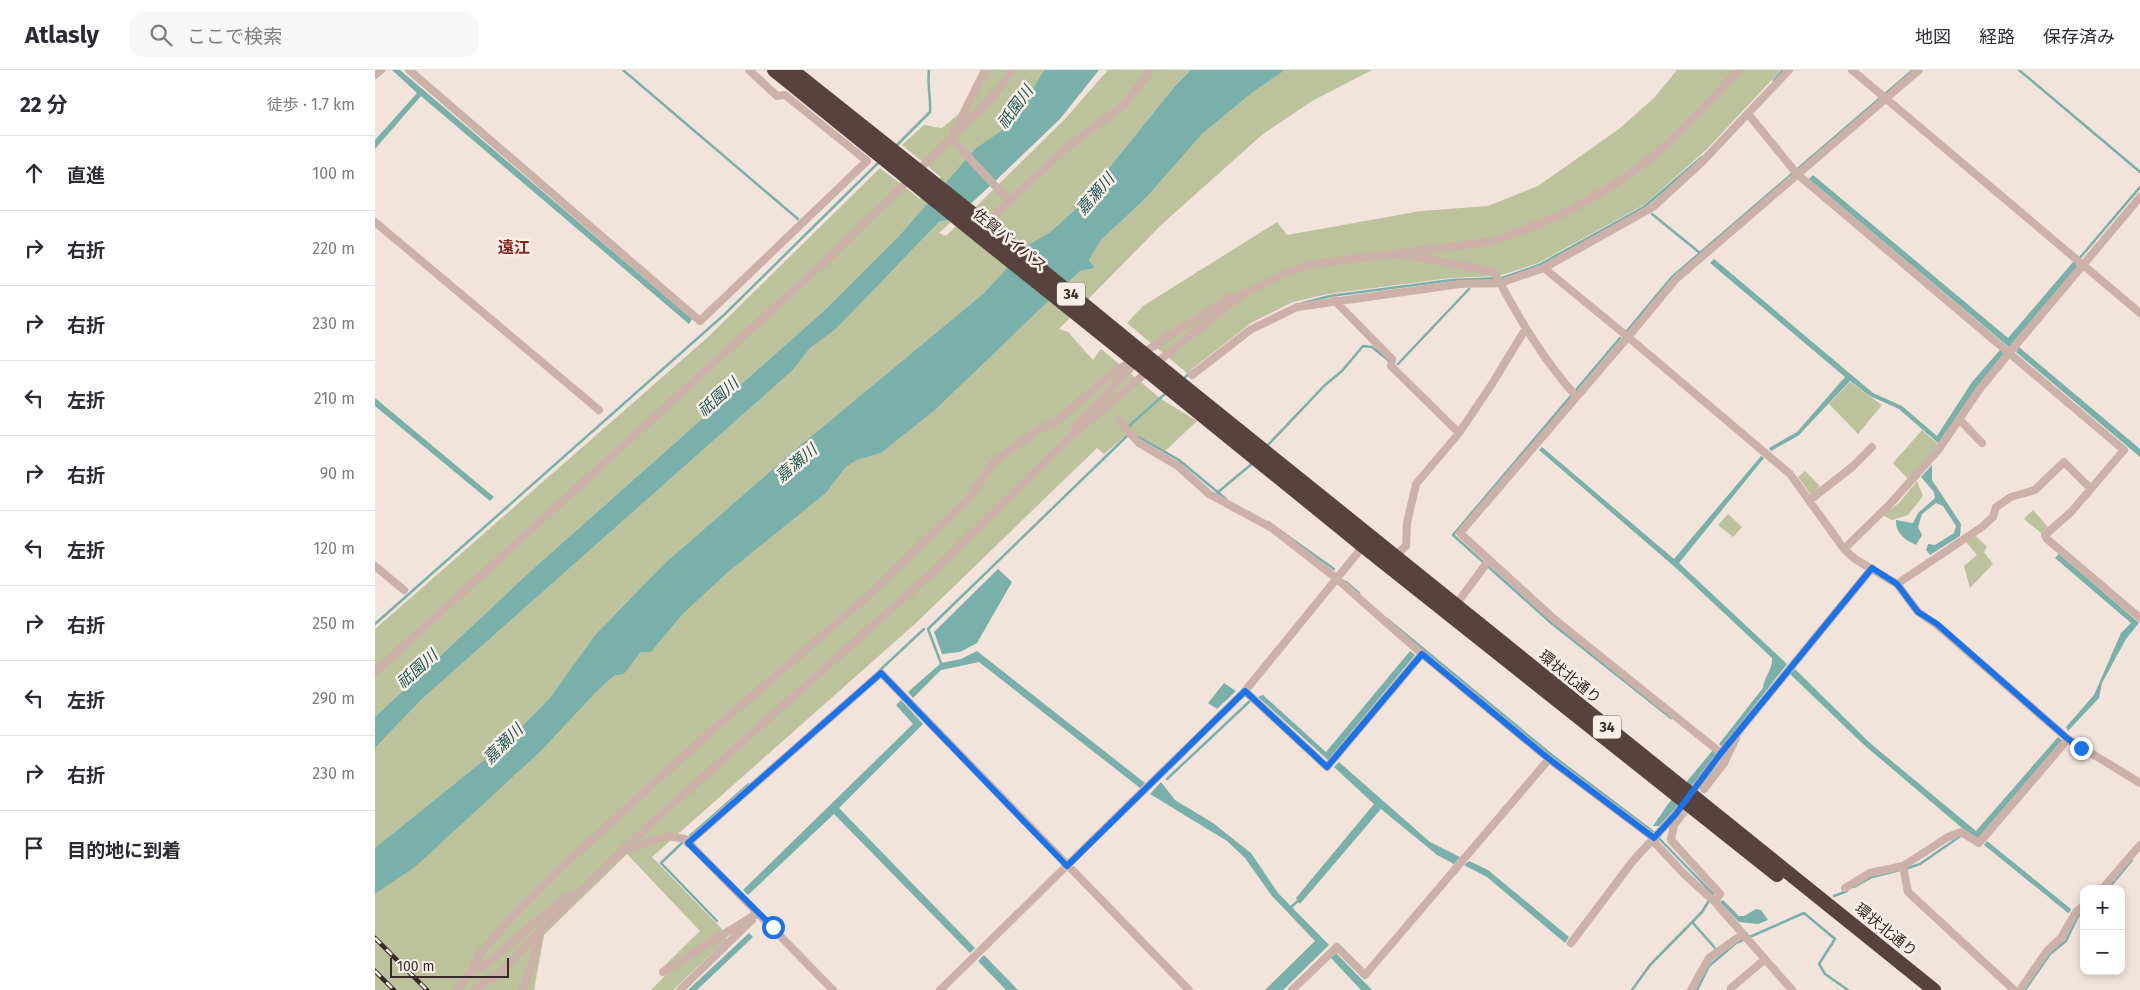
<!DOCTYPE html>
<html lang="ja">
<head>
<meta charset="utf-8">
<style>
  :root { --surface:#fff; --page:#f7f7f7; --text:#2b2b33; --muted:#7c7c81; --line:#e1e1e2 }
  body { margin:0; font-family:"Fira Sans","Noto Sans JP",sans-serif; background:var(--page); color:var(--text) }
  .controls { position:absolute; right:15px; bottom:15px; display:grid; overflow:hidden; border-radius:10px; box-shadow:0 2px 8px #0003 }
  .controls button { width:45px; height:45px; display:grid; place-items:center; padding:0; border:0; border-bottom:1px solid var(--line); background:var(--surface); color:var(--text); font:25px sans-serif }
  .scale { position:absolute; left:15px; bottom:12px; width:119px; box-sizing:border-box; padding-left:5px; border:2px solid #372a28; border-top:0; font-size:14px; line-height:18px; white-space:nowrap; color:#372a28; -webkit-text-stroke:4px #faeee8; paint-order:stroke }
  .stop { position:absolute; width:15px; height:15px; margin:-11px; border:4px solid #1a73e8; border-radius:50%; background:#fff }
  .stop.end { background:#1a73e8; border-color:#fff; box-shadow:0 1px 5px #0008 }
  .list { margin:0; padding:0; list-style:none }
  h2 { display:flex; justify-content:space-between; align-items:center; height:65px; margin:0; padding:0 20px; font-size:21px }
  h2 small { font-size:16px; font-weight:400; color:var(--muted) }
  .list li { display:grid; grid-template-columns:32px 1fr auto; gap:15px; align-items:center; box-sizing:border-box; height:75px; padding:0 20px; border-top:1px solid var(--line) }
  .list b { display:block; font-size:19px; white-space:nowrap }
  .list em { font-size:16px; font-style:normal; color:var(--muted) }
  .icon { flex:none; width:28px; height:28px; fill:none; stroke:currentColor; stroke-width:2; stroke-linecap:round; stroke-linejoin:round }
  .map { position:relative; flex:none; width:1765px; height:920px; overflow:hidden }
  header { display:flex; align-items:center; gap:30px; box-sizing:border-box; height:70px; padding:0 25px; background:var(--surface); border-bottom:1px solid var(--line) }
  header strong { font-size:24px }
  nav { display:flex; gap:28px; margin-inline-start:auto; font-size:18px }
  .search { width:350px; height:45px; background:var(--page); display:flex; align-items:center; gap:12px; box-sizing:border-box; padding:0 18px; border-radius:15px; color:var(--muted); font-size:19px }
  main { display:flex }
  aside { flex:1; background:var(--surface) }
  .map>svg:first-child { display:block }
  .green { fill:#bcc29b }
  .water { fill:#79b0a9 }
  .lines { fill:none; stroke-linecap:round; stroke-linejoin:round }
  .stream { stroke:#79b0a9; stroke-width:2.5 }
  .street-tunnel { stroke:#cdbeb7; stroke-width:8; stroke-dasharray:8 4; stroke-linecap:butt }
  .street { stroke:#cbb1a7; stroke-width:8 }
  .highway { stroke:#58423e; stroke-width:14 }
  .rail-casing { stroke:#372a28; stroke-width:4.5 }
  .rail { stroke:#faeee8; stroke-width:2.5; stroke-dasharray:8; stroke-linecap:butt }
  .highway-bridge { stroke:#58423e; stroke-width:14 }
  .route { stroke:#1a73e8; stroke-width:6 }
  .labels { text-anchor:middle; dominant-baseline:central; stroke-width:5; stroke-linejoin:round; paint-order:stroke }
  .shield { fill:#faeee8; stroke:#726562; stroke-width:1 }
  .shield-label { font-size:14px; font-weight:bold; fill:#372a28 }
  .street-label { font-size:15px; fill:#372a28; stroke:#faeee8 }
  .water-label { font-size:16px; font-style:italic; fill:#1c5a53; stroke:#faeee8 }
  .neighbourhood-label { font-size:16px; font-weight:bold; fill:#88251f; stroke:#faeee8 }
</style>
</head>
<body>
<header>
<strong>Atlasly</strong>
<div class="search"><svg class="icon" aria-label="search" viewBox="0 0 24 24"><circle cx="10" cy="10" r="6"/><path d="M15 15l6 6"/></svg>ここで検索</div>
<nav><a>地図</a><a>経路</a><a>保存済み</a></nav>
</header>
<main>
<aside>
<h2>22 分<small>徒歩 · 1.7 km</small></h2>
<ul class="list">
<li><svg class="icon" aria-label="ahead" viewBox="0 0 24 24"><path d="M12 20V5M6 11l6-6 6 6"/></svg><div><b>直進</b></div><em>100 m</em></li>
<li><svg class="icon" aria-label="right" viewBox="0 0 24 24"><path d="M7 20v-9h11M14 6l5 5-5 5"/></svg><div><b>右折</b></div><em>220 m</em></li>
<li><svg class="icon" aria-label="right" viewBox="0 0 24 24"><path d="M7 20v-9h11M14 6l5 5-5 5"/></svg><div><b>右折</b></div><em>230 m</em></li>
<li><svg class="icon" aria-label="left" viewBox="0 0 24 24"><path d="M17 20v-9H6M10 6l-5 5 5 5"/></svg><div><b>左折</b></div><em>210 m</em></li>
<li><svg class="icon" aria-label="right" viewBox="0 0 24 24"><path d="M7 20v-9h11M14 6l5 5-5 5"/></svg><div><b>右折</b></div><em>90 m</em></li>
<li><svg class="icon" aria-label="left" viewBox="0 0 24 24"><path d="M17 20v-9H6M10 6l-5 5 5 5"/></svg><div><b>左折</b></div><em>120 m</em></li>
<li><svg class="icon" aria-label="right" viewBox="0 0 24 24"><path d="M7 20v-9h11M14 6l5 5-5 5"/></svg><div><b>右折</b></div><em>250 m</em></li>
<li><svg class="icon" aria-label="left" viewBox="0 0 24 24"><path d="M17 20v-9H6M10 6l-5 5 5 5"/></svg><div><b>左折</b></div><em>290 m</em></li>
<li><svg class="icon" aria-label="right" viewBox="0 0 24 24"><path d="M7 20v-9h11M14 6l5 5-5 5"/></svg><div><b>右折</b></div><em>230 m</em></li>
<li><svg class="icon" aria-label="arrive" viewBox="0 0 24 24"><path d="M6 21V4h12l-3 4 3 4H6"/></svg><div><b>目的地に到着</b></div></li>
</ul>
</aside>
<div class="map">
<svg width="1765" height="920" viewBox="0 0 1765 920">
  <rect width="100%" height="100%" fill="#f2e3db"/>
  <path class="green" d="M614,0H669L648,36L626,61L601,78L523,167L451,239L159,498L0,647V559L332,268L505,98L545,129L566,107L527,75L549,55L567,58L598,32Z
    M733,0H816L800,16L730,103L712,129L674,163L653,175L609,223L415,384L289,494L220,565L174,629L130,673L0,778V678L47,629L418,300L435,278L461,259L565,151L578,150L564,163L571,166L689,50Z
    M910,0H997L937,31L888,64L786,155L684,259L693,262L718,290L726,279L786,329L822,351L790,381L765,366L751,365L729,384L722,378L541,553L277,787L346,858L352,869L298,920H276L292,904L288,897L325,861L252,784L169,865L159,920H0V824L41,795L166,681L225,618L239,606L249,604L266,582H276L308,544L352,503L451,423L471,397L482,390L506,383L559,341L705,201L720,198L714,190L726,170L771,128L827,64L878,22Z
    M1302,0H1406L1331,80L1269,135L1163,193L1124,206L1075,208L953,224L918,232L876,253L812,303L752,253L768,236L902,152L912,165L1046,141L1113,136L1163,116L1244,59L1279,28Z
    M1475,312L1507,335L1483,364L1454,334Z
    M1547,360L1563,374L1533,409L1518,393Z
    M1430,401L1445,416L1436,425L1423,407Z
    M1542,411L1548,426L1533,445L1517,450L1507,445L1524,433Z
    M1658,440L1673,457L1666,463L1649,449Z
    M1353,444L1367,457L1358,467L1343,455Z
    M1601,466L1612,477L1609,482L1618,494L1595,518L1589,496L1602,485L1591,472Z"/>
  <path class="water" d="M17,0H25L317,249L314,254L46,26L0,79V70L42,23Z
    M669,0H724L685,49L616,115L578,150L565,151L461,259L435,278L418,300L47,629L0,678V647L159,498L451,239L523,167L601,78L626,61L648,36Z
    M816,0H910L878,22L827,64L771,128L726,170L714,190L720,198L705,201L559,341L506,383L482,390L471,397L451,423L352,503L308,544L276,582H266L249,604L239,606L225,618L166,681L41,796L0,824V778L130,673L174,629L220,565L289,494L415,384L609,223L653,175L674,163L712,129L730,103L800,16Z
    M1438,105L1633,268L1698,192L1703,196L1634,277L1434,109Z
    M1339,189L1498,323L1527,336L1562,366L1597,312L1625,280L1629,283L1563,373L1524,339L1495,326L1475,311L1423,366L1396,381L1394,378L1422,362L1470,307L1335,193Z
    M1644,277L1765,379V387L1641,282Z
    M0,328L119,427L115,431L0,336Z
    M1167,377L1299,489L1386,386L1389,388L1304,493L1412,594L1347,677L1344,674L1388,618C1389,607 1398,599 1397,588L1301,498L1164,380Z
    M1557,395V410L1586,454L1585,466L1555,485L1551,480L1553,474L1560,475L1579,463L1581,456L1568,436L1561,433L1547,444L1543,457L1547,465L1541,475C1530,470 1520,463 1521,450L1538,453L1543,443L1560,428L1559,422L1546,407Z
    M1684,484L1764,553L1751,569L1727,613L1724,628L1693,661L1691,657L1719,625L1746,563L1756,553L1680,488Z
    M623,499L637,512L602,573L585,582L567,584L559,562Z
    M602,581L770,713L765,718L604,592L566,600L538,628L533,622L566,593L586,589Z
    M1035,581L1040,585L953,690L883,627L888,625L951,682Z
    M1420,599L1495,673L1601,761L1683,667L1687,670L1603,768L1600,769L1488,674L1415,604Z
    M849,613L861,621L842,639L833,633Z
    M526,630L548,654L464,738L600,878L595,883L459,744L373,825L368,820L538,654L521,635Z
    M1338,680L1342,683L1300,739L1284,756H1278L1293,734Z
    M964,692L1055,772L1085,787L1079,794L1062,785L1006,739L925,834L921,828L999,734L959,697Z
    M786,712L800,730L838,753L876,783L903,823L954,875L908,920H890L940,871L897,826L870,788L852,771L775,724Z
    M1612,771L1696,839L1695,842L1693,843L1609,775Z
    M1094,791L1113,800L1194,867L1190,873L1112,807L1089,795Z
    M1348,830L1364,846H1369L1381,839L1386,840L1393,850L1383,854L1364,852L1345,832Z
    M374,863L378,867L322,920H313Z
    M961,883L997,920H986L956,888Z
    M609,885L643,920H631L603,891Z"/>
  <g class="lines">
    <path class="stream" d="M248,0L423,149
      M1644,0L1765,102
      M1399,10L1408,0
      M1510,24L1538,0
      M521,76L555,42C556,28 552,15 554,0
      M1277,144L1325,183
      M1698,196L1765,117
      M928,233L955,226L1077,210L1127,208L1164,195L1269,137L1327,87
      M1251,262L1297,207L1504,29
      M1245,268L1078,465L1175,552L1296,648
      M1023,294L1094,219
      M807,310L816,302
      M755,358L754,356L791,323
      M764,367L804,390L851,429
      M892,376L950,315L967,301L988,276L997,277L1013,290
      M842,423L879,392
      M893,452L959,499
      M971,512L984,523
      M1012,549L1178,686L1277,761L1338,824L1327,842L1275,895L1257,920
      M0,554L350,244L504,92
      M567,596L553,559L754,364
      M504,601L549,559
      M792,709L875,631
      M315,766L374,714
      M309,771L286,793L342,851
      M1530,799L1545,794L1587,765
      M1479,817L1497,807L1525,800
      M1733,819L1757,790
      M1459,826L1472,821
      M914,839L925,829
      M1318,853L1340,878
      M1322,920L1334,896L1361,873L1429,843L1460,869L1444,894L1450,904L1473,920
      M1650,920L1675,884L1691,871L1703,846L1709,841"/>
    <path class="street-tunnel" d="M1305,747L1329,719"/>
    <path class="street" d="M34,0L325,251L492,91L410,25L402,26L374,0
      M1477,0L1765,243
      M1544,0L1301,209L1253,267L1415,404L1469,479L1480,489L1522,514L1543,542L1562,555L1693,669L1765,713
      M0,5L6,0
      M1374,45L1422,104L1749,380L1696,442L1670,465L1672,469L1765,548
      M579,62L610,0
      M576,68L635,132
      M0,152L224,340
      M608,156L691,78L750,34L776,0
      M1169,198L1278,137L1327,92L1414,0
      M959,230L1017,289L1016,296L1084,363
      M781,293L865,226L908,204L939,194L1113,172C1167,157 1228,126 1272,91C1306,64 1334,31 1364,0
      M817,305L875,260L922,237L1085,214L1125,213L1121,205L1115,201L1027,184
      M1201,326C1170,292 1147,253 1125,213L1169,198L1253,267L1085,463L1178,548L1346,683
      M1584,349L1607,373
      M744,351L764,373L803,396L834,424L897,458L961,508L1047,584L1174,689L1279,768L1281,774L1310,805L1340,832L1368,864L1334,888L1316,920
      M700,357L754,300L760,290
      M1435,430L1477,397L1497,377
      M1469,479L1516,433L1564,379L1604,320L1635,282L1765,127
      M1019,487L1031,476L1032,453L1041,414L1084,363L1117,314L1151,258
      M0,496L29,520
      M1522,514L1607,457L1618,447L1621,437L1636,427L1660,420L1689,392L1716,419
      M1080,536L1114,490
      M0,602L455,187L618,27L637,0
      M870,621L952,697L1047,584
      M1329,719L1349,693L1361,668
      M1305,747L1299,755L1296,770L1345,824L1340,832
      M313,773L506,603L814,920
      M249,780L292,766L310,769L458,920
      M1528,796L1533,822L1639,920
      M1470,818L1495,803L1528,796L1573,767L1586,762L1604,773L1693,669
      M1727,819L1765,775
      M1368,864L1417,920
      M1196,873L1257,792L1300,745L1346,683L1497,498
      M96,902L113,893L190,827L200,826
      M288,902L383,843
      M1356,918L1389,890
      M82,920L96,902L103,886L136,848L188,796L333,664L493,526L596,426L620,391L666,358L680,353L734,306L763,286L853,229L865,226
      M100,920L112,910L122,906L165,861L271,758L560,500L692,370L773,301
      M147,920L156,899L165,862
      M305,920L377,850
      M565,920L870,621L989,475
      M917,920L962,877L990,905L1174,689
      M1645,920L1672,881L1686,868L1701,842L1709,835"/>
    <path class="highway" d="M399,0L604,166
      M417,0L613,156
      M779,292L1559,920
      M770,299L988,476L1402,805"/>
    <g class="rail-casing">
      <path id="rail" d="M0,868L52,920
        M0,901L19,920"/>
    </g>
    <use href="#rail" class="rail"/>
    <path class="highway-bridge" d="M613,156L779,292
      M604,166L770,299"/>
  </g>
  <g class="lines">
    <path class="route" d="M398,857L313,773L506,603L692,796L870,621L952,697L1047,584L1174,689L1279,768L1300,745L1346,683L1497,498L1522,514L1543,542L1562,554L1693,669L1706,678"/>
  </g>
  <g class="labels">
    <g class="shield">
      <rect x="682" y="212.5" width="28" height="23" rx="4"/>
      <rect x="1218" y="645.5" width="28" height="23" rx="4"/>
    </g>
    <g class="shield-label">
      <text x="696" y="224">34</text>
      <text x="1232" y="657">34</text>
    </g>
    <g class="street-label">
      <text transform="translate(635 170) rotate(39)">佐賀バイパス</text>
      <text transform="translate(1195 607) rotate(39)">環状北通り</text>
      <text transform="translate(1511 860) rotate(39)">環状北通り</text>
    </g>
    <g class="water-label">
      <text transform="translate(640 37) rotate(-54)">祇園川</text>
      <text transform="translate(720 124) rotate(-49)">嘉瀬川</text>
      <text transform="translate(343 327) rotate(-42)">祇園川</text>
      <text transform="translate(421 393) rotate(-40)">嘉瀬川</text>
      <text transform="translate(42 599) rotate(-42)">祇園川</text>
      <text transform="translate(128 674) rotate(-45)">嘉瀬川</text>
    </g>
    <g class="neighbourhood-label">
      <text x="139" y="177">遠江</text>
    </g>
  </g>
</svg>
<div class="controls">
<button>+</button>
<button>−</button>
</div>
<div class="scale">100 m</div>
<div class="stop" style="left:398px;top:857px"></div>
<div class="stop end" style="left:1706px;top:678px"></div>
</div>
</main>
</body>
</html>
